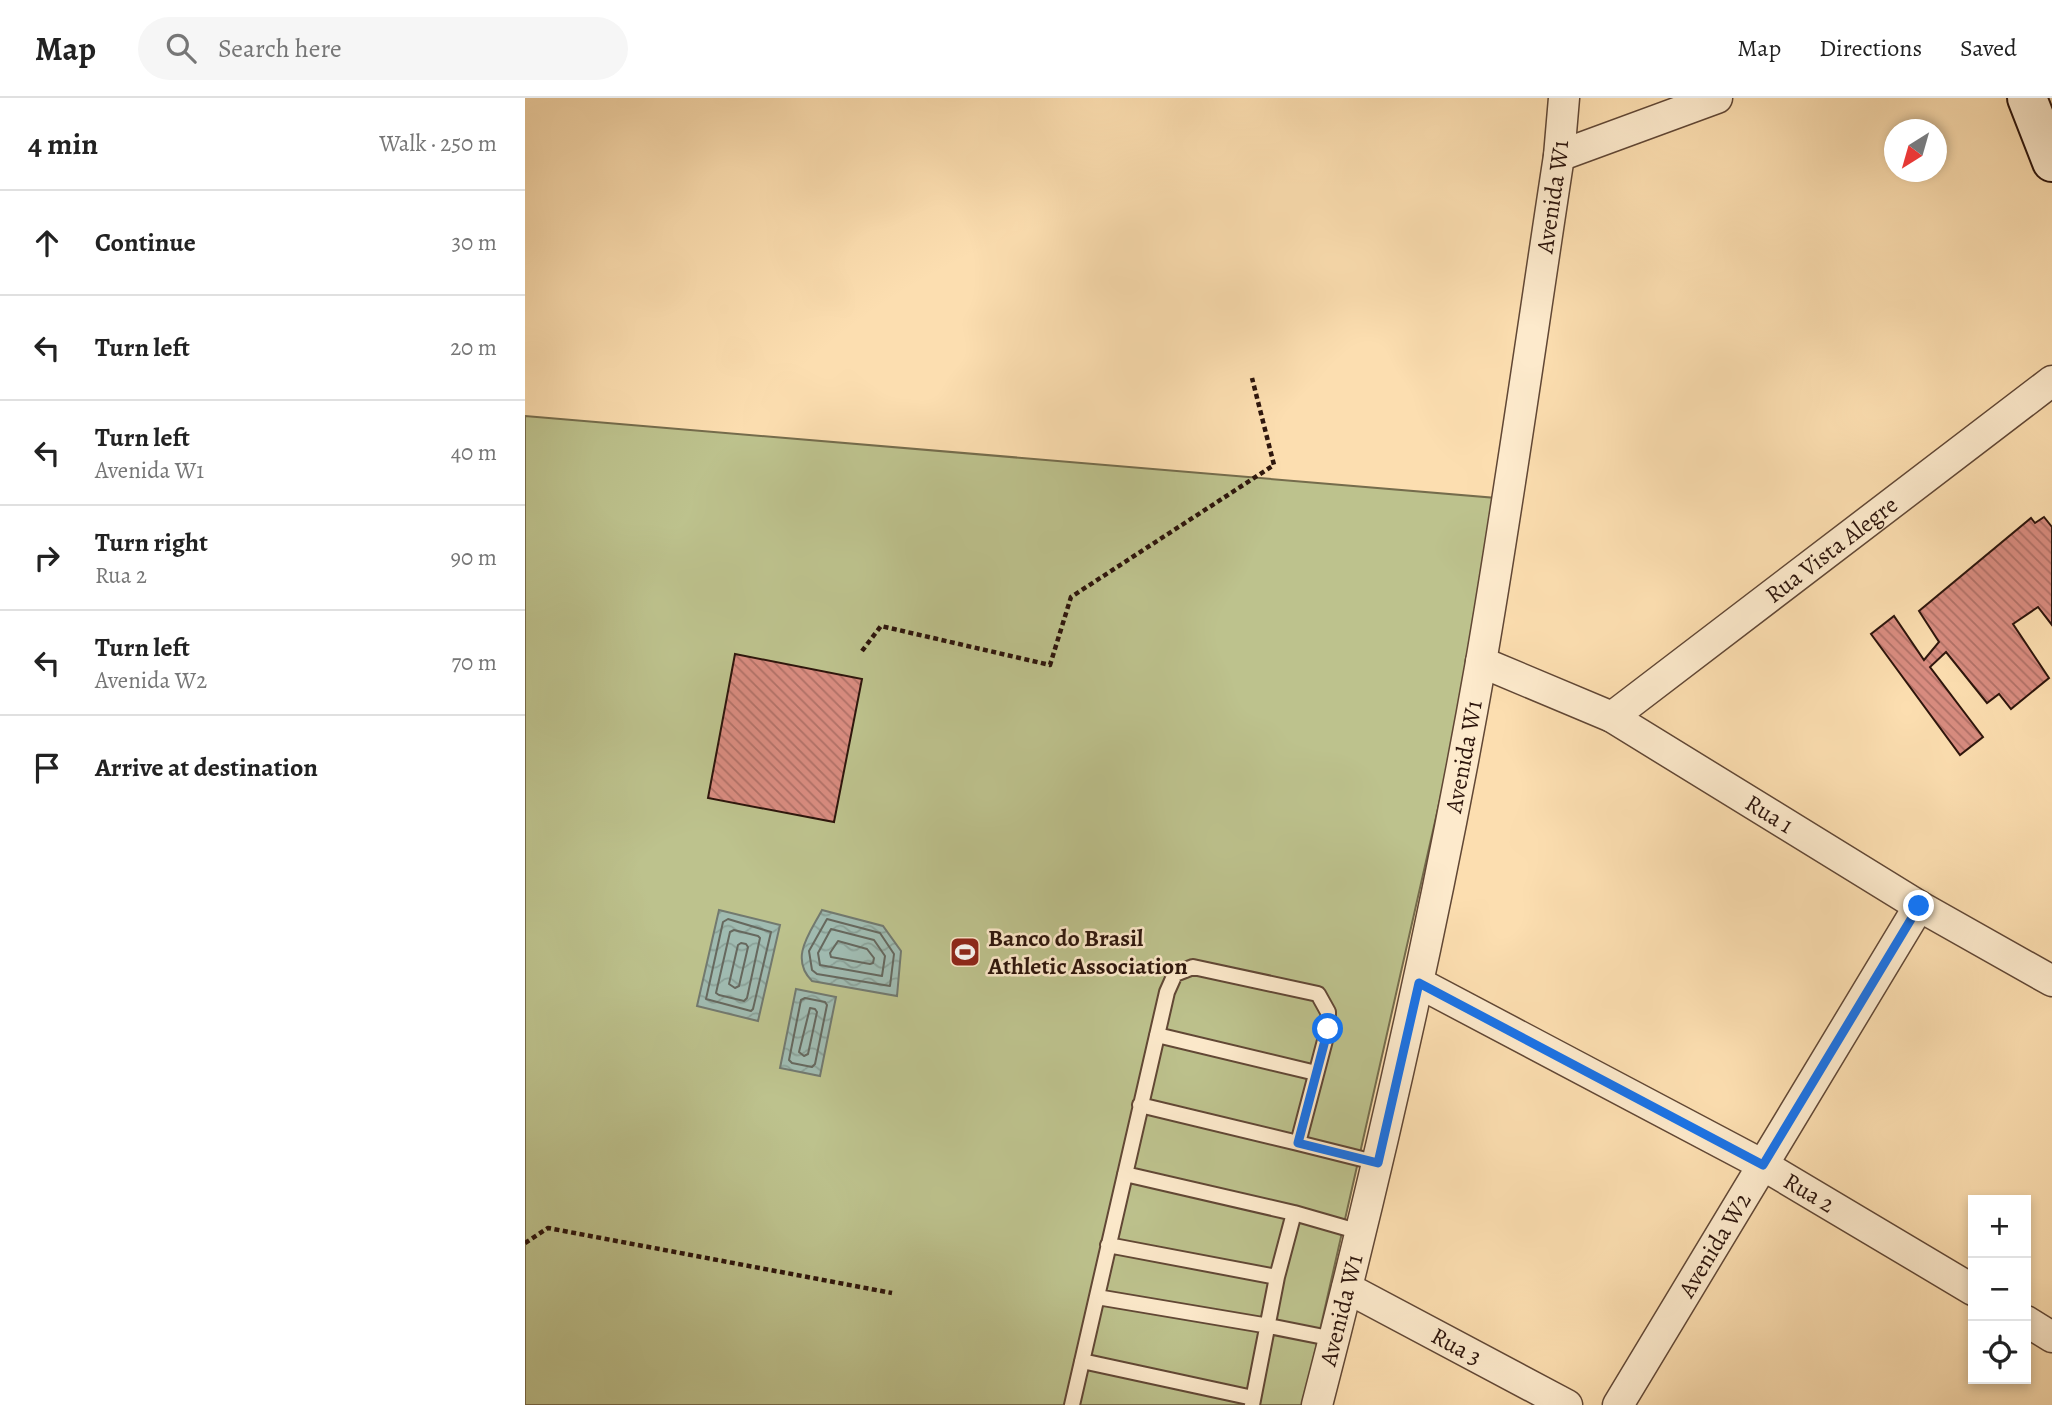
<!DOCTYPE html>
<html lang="en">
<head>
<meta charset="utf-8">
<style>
  :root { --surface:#fff; --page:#f6f6f6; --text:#222; --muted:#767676; --line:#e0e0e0 }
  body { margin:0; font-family:Alegreya,serif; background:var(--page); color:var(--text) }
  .controls { position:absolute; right:21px; bottom:21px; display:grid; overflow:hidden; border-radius:0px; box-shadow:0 4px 10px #0003 }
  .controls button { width:63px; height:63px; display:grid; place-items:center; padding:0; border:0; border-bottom:2px solid var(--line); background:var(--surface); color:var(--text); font:35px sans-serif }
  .compass { position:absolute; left:1359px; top:21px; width:63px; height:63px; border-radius:50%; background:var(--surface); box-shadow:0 4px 10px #0003; rotate:217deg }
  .stop { position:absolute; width:21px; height:21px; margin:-16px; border:5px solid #1a73e8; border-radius:50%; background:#fff }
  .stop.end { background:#1a73e8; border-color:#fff; box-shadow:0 2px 7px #0008 }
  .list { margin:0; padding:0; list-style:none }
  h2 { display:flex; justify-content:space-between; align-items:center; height:91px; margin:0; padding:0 28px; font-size:30px }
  h2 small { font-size:23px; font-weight:400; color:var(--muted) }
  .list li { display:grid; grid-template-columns:46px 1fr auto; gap:21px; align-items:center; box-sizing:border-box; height:105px; padding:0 28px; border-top:2px solid var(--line) }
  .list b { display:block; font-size:26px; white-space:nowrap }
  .list p { margin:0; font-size:23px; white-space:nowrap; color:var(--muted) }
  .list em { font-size:23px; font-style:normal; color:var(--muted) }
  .icon { flex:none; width:38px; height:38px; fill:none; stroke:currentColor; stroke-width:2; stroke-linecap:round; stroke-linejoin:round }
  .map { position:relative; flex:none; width:1527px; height:1307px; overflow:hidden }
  header { display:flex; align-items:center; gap:42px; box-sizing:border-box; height:98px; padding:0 35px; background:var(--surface); border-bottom:2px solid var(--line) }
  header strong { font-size:33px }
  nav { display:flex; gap:38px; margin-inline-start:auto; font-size:24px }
  .search { width:490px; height:63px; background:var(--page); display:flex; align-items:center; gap:18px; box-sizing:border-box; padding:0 24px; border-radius:38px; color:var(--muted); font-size:26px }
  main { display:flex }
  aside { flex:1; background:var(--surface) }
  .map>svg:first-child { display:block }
  .garden { fill:#bdc28d; stroke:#756c4c; stroke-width:2 }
  .water { fill:url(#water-waves); stroke:#72796f; stroke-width:2 }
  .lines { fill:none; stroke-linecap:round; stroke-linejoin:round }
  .shore { stroke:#66685e; stroke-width:2 }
  .building { fill:url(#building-back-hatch); stroke:#2d150c; stroke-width:2 }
  .lane-casing { stroke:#614735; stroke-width:18 }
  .street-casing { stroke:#614735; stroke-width:33 }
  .secondary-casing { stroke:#2d150c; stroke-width:42 }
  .path { stroke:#2d150c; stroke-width:4.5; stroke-dasharray:5 3.5; stroke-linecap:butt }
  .lane { stroke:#fdeacc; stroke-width:14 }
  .street { stroke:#fdeacc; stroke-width:30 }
  .secondary { stroke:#fdeacc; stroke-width:38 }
  .route { stroke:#1a73e8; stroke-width:9 }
  .labels { text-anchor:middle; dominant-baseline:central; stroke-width:5; stroke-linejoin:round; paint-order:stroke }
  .street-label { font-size:24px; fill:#2d150c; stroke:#fdeacc }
  .poi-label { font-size:24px; font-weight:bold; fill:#2d150c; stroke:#fdeacc; text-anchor:start }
</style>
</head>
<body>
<header>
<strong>Map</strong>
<div class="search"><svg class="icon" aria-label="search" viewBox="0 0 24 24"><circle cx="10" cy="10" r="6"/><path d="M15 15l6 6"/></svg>Search here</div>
<nav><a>Map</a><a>Directions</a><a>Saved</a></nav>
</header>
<main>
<aside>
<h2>4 min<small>Walk · 250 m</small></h2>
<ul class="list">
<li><svg class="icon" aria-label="ahead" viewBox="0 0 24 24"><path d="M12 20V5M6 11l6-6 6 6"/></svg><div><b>Continue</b></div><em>30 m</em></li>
<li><svg class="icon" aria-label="left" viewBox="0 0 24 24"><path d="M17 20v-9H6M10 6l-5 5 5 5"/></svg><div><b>Turn left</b></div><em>20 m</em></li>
<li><svg class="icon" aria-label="left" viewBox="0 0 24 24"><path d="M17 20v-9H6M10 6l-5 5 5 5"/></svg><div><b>Turn left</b><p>Avenida W1</p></div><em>40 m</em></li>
<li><svg class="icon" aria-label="right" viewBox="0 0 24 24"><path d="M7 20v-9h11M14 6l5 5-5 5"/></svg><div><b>Turn right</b><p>Rua 2</p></div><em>90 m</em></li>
<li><svg class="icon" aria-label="left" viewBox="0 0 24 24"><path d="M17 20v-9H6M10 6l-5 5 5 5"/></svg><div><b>Turn left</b><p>Avenida W2</p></div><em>70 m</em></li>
<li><svg class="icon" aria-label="arrive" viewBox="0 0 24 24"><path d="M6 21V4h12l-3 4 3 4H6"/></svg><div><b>Arrive at destination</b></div></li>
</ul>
</aside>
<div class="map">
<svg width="1527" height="1307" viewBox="0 0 1527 1307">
  <defs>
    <pattern id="water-waves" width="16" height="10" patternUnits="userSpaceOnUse" patternTransform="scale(1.75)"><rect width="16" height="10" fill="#a0bbb1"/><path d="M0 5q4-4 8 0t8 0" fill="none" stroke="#8aa097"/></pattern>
    <pattern id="building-back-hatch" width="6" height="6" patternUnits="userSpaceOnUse" patternTransform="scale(1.75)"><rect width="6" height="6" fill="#d98c80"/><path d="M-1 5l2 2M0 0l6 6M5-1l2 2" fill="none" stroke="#b07167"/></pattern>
  </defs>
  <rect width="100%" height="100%" fill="#fcdeb0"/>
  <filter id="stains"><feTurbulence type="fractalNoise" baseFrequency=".00286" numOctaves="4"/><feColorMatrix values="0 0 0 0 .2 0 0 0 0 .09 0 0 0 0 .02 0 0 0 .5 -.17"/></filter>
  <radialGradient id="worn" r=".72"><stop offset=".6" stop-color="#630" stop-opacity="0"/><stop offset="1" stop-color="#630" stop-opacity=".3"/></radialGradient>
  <path class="garden" d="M0,318L983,401L778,1307H0Z"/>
  <path class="water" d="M194,812L255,827L233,923L172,908Z
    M297,812L358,828L376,853L372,898L287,883C264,860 285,835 297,812Z
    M271,891L311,899L295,978L255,970Z"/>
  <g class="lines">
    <path class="shore" d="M203,821L246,834L228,911L226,913L181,901L198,824Z
      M302,821L355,835L369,856L365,888L292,876L287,872L284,853Z
      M306,831L349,842L360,858L357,878L295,867L293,855Z
      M209,832L233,838L235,840L222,900L219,903L194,897L191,895L205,834Z
      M313,843L342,851L349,860L348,865L345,866L306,859L305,855Z
      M216,845L221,846L223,849L214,888L210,890L204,886L213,847Z
      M280,900L300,904L302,907L290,966L287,969L267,965L264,962L276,902Z
      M285,910L290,911L292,914L283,956L279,958L274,954Z"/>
  </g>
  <path class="building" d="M1519,419L1527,429V527L1513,509L1488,526L1524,580L1486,611L1474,596L1462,605L1421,554L1405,569L1458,639L1435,657L1346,536L1369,518L1399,562L1414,544L1394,513L1506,420L1510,425Z
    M210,556L337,581L309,724L183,700Z"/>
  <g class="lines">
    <g class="lane-casing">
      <path id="lane" d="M632,937L791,975
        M615,1007L773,1045
        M600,1076L769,1115
        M583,1147L752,1179
        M572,1199L744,1228L809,1241
        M557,1263L728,1300
        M547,1307L642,894L650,876L668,869L793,896L803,914V931L773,1045L853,1065
        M727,1307L752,1179L769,1115L835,1134"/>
    </g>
    <g class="street-casing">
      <g id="street">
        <path d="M1034,58L1192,0"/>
        <path id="s1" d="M956,564L1087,619L1394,808L1527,883"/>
        <path id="s2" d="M1087,619L1527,283"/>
        <path id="s3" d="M894,885L1238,1067L1448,1192"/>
        <path id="s4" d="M822,1190L1042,1307"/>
        <path d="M1501,1223L1527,1239"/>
        <path id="s5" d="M792,1307C856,1061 912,814 956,564C985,396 1008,227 1034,58L1039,0"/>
        <path id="s6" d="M1093,1307L1394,808"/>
      </g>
    </g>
    <g class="secondary-casing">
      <path id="secondary" d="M1502,0L1527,64"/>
    </g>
    <path class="path" d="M337,553L356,528L525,567L546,499L749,367L727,280
      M0,1145L23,1130L367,1195"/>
    <use href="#lane" class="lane"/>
    <use href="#street" class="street"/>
    <use href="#secondary" class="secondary"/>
  </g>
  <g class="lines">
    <path class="route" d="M803,931L773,1045L853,1065L894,885L1238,1067L1394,808"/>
  </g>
  <defs>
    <g id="stadium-square" transform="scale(1.575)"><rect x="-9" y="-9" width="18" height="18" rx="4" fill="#8f2418" stroke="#fdeacc"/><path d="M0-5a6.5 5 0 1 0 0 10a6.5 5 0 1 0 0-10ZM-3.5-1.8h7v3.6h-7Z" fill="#fff"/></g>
  </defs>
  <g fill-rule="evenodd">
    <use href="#stadium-square" x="440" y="854"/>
  </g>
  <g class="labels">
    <g class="street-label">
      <text stroke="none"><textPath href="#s5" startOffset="1232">Avenida W1</textPath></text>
      <text stroke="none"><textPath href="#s2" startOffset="276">Rua Vista Alegre</textPath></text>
      <text stroke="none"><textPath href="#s5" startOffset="665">Avenida W1</textPath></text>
      <text stroke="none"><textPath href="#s1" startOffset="327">Rua 1</textPath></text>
      <text stroke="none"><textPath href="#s3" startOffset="443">Rua 2</textPath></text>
      <text stroke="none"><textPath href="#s6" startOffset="187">Avenida W2</textPath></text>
      <text stroke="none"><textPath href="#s5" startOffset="98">Avenida W1</textPath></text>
      <text stroke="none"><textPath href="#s4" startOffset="124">Rua 3</textPath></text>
    </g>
    <g class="poi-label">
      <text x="463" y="840">Banco do Brasil<tspan x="463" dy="28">Athletic Association</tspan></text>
    </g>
  </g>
  <rect width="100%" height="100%" filter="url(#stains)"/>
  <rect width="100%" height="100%" fill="url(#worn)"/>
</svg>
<div class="controls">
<button>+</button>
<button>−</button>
<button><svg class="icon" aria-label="locate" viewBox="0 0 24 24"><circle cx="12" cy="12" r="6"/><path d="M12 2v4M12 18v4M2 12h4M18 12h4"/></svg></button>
</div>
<svg class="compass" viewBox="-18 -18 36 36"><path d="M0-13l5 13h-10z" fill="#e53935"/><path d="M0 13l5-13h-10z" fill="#767676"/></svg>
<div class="stop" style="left:803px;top:931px"></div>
<div class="stop end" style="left:1394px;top:808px"></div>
</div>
</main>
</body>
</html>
